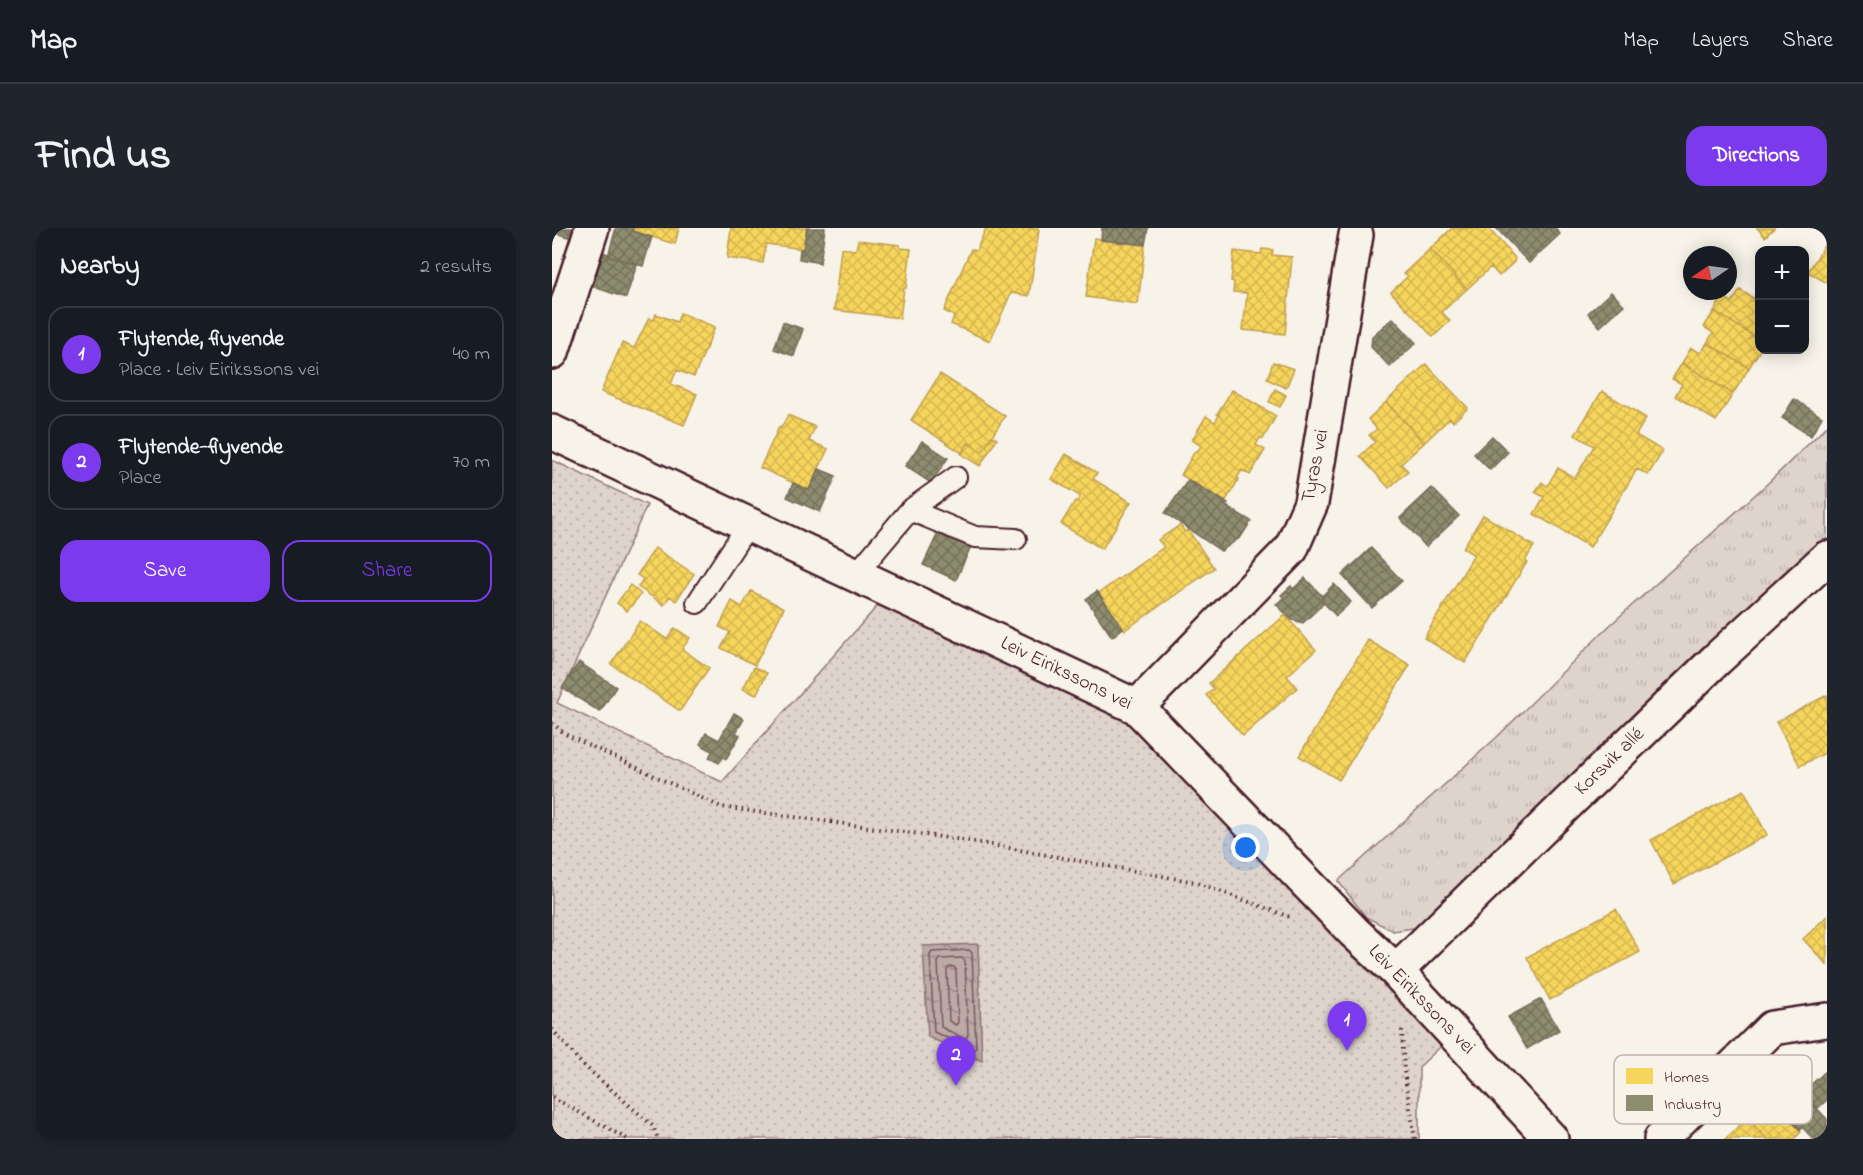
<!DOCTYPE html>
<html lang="en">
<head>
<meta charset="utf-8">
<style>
  :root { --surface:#171b24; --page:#20242c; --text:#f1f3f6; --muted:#9ea1a6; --line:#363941; --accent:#7c3aed }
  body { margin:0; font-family:"Indie Flower",sans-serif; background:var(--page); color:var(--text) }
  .controls { position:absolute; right:18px; top:18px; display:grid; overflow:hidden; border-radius:12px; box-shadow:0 3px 15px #0003 }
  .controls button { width:54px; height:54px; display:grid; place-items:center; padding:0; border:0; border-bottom:2px solid var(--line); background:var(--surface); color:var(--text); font:30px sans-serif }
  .compass { position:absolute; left:1131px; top:18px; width:54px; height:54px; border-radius:50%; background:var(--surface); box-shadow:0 3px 15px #0003; rotate:257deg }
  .you { position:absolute; left:694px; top:620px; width:21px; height:21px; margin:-15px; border:4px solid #fff; border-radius:50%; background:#1a73e8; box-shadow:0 0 0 9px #1a73e833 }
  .badge { display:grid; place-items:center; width:39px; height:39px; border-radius:50%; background:var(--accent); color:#fff; font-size:20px; font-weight:700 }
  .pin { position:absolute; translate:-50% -50px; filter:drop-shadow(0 2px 3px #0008) }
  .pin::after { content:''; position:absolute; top:32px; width:21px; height:18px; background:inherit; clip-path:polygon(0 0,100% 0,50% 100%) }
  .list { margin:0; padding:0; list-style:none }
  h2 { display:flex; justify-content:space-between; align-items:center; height:78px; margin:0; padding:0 24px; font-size:26px }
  h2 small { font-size:20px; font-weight:400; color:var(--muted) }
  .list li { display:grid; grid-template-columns:39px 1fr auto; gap:18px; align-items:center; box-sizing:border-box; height:96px; margin:0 12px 12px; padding:0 12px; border:2px solid var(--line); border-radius:18px }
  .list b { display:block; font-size:22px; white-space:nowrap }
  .list p { margin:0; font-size:20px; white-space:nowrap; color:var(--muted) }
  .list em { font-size:20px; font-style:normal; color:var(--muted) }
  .actions { display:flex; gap:12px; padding:18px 24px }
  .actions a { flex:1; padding:14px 0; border:2px solid var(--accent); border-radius:18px; text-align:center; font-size:21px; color:var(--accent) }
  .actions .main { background:var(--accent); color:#fff }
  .map { position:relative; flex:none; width:1275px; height:911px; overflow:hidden; border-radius:18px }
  header { display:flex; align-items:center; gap:36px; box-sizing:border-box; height:84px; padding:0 30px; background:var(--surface); border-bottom:2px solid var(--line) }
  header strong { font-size:28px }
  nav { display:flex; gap:33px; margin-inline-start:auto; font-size:21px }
  .intro { display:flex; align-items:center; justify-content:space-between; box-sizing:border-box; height:144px; padding:0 36px }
  h1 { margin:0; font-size:42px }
  .button { padding:15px 27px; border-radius:18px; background:var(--accent); color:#fff; font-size:21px; font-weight:700 }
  main { display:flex; gap:36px; padding:0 36px }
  aside { flex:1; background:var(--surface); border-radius:18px; box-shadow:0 3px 15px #0003 }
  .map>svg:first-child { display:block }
  .grass { fill:url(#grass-tufts); stroke:#947a7c; stroke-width:1.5 }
  .park { fill:url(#park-dots); stroke:#947a7c; stroke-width:1.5 }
  .water { fill:url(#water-ripples); stroke:#8e7275; stroke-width:1.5 }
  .homes { fill:url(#homes-cross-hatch); stroke:#c29e4d; stroke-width:1.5 }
  .industry { fill:url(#industry-cross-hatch); stroke:#786b5a; stroke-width:1.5 }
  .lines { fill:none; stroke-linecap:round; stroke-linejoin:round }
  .shore { stroke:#78575d; stroke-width:1.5 }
  .service-casing { stroke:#4a1f2b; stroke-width:24 }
  .minor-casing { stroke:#4a1f2b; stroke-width:38 }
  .path { stroke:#4a1f2b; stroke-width:4; stroke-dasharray:1.5 4.5; stroke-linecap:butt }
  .service { stroke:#f7f3e8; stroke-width:20 }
  .minor { stroke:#f7f3e8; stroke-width:33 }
  .labels { text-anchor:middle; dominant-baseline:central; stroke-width:6; stroke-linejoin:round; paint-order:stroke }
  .street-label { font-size:20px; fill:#4a1f2b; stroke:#f7f3e8 }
  .key { fill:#f7f3e8; stroke:#c3b3af; stroke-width:1.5 }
  .key-label { font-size:16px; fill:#4a1f2b }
</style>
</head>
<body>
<header>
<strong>Map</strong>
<nav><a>Map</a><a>Layers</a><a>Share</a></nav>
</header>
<div class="intro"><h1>Find us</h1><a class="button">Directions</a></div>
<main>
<aside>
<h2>Nearby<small>2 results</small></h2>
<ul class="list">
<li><span class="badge">1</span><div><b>Flytende, flyvende</b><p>Place · Leiv Eirikssons vei</p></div><em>40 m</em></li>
<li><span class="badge">2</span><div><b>Flytende-flyvende</b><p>Place</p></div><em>70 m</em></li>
</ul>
<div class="actions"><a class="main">Save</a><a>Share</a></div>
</aside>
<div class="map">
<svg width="1275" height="911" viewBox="0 0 1275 911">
  <defs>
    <pattern id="grass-tufts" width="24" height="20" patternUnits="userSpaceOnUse" patternTransform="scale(1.5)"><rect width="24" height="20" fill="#ded4cc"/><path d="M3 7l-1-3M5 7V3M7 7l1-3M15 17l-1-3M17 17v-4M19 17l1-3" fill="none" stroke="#c0b6af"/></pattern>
    <pattern id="park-dots" width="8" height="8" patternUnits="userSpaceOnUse" patternTransform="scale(1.5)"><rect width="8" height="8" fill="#ded4cc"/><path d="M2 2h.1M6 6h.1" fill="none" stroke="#c0b6af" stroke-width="1.8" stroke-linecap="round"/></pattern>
    <pattern id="water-ripples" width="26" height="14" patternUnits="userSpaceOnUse" patternTransform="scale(1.5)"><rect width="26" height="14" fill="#bcaaa7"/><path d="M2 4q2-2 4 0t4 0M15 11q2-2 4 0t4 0" fill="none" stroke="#9b8a88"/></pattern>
    <pattern id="homes-cross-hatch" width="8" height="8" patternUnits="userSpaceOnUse" patternTransform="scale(1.5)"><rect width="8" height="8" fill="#f6d55c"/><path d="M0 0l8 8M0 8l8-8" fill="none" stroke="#d4b650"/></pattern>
    <pattern id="industry-cross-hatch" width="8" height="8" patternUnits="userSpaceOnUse" patternTransform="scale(1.5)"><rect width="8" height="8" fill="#8c8c6e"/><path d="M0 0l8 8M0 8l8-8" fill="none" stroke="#74725b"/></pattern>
  </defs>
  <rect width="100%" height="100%" fill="#f7f3e8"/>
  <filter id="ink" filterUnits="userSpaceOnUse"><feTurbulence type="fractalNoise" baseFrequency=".0167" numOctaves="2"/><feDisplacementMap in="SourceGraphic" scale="12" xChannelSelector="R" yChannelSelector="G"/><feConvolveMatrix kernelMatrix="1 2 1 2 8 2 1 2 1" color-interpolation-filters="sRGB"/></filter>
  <g filter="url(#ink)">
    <path class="grass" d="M1275,198V314L892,679L868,699L841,703L814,689L786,653L944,510L1056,399L1215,256Z"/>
    <path class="park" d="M0,232L95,277L5,475L170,554L328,375L583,490L902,806L867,839V911H0Z"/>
    <path class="water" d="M426,716L430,833L376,809L371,718Z"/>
    <path class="homes" d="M81,0H127L123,16L80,3Z
      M179,0H255L251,21L214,16L211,35L175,30Z
      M434,0H486L487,2L477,68L459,65L438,113L399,96L402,88L392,83L419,21L424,23Z
      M900,0H906L907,2L909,0H936L963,30L962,34L947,48L939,39L915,61L878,21Z
      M1205,0H1222L1213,9Z
      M542,10L593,17L586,76L534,69Z
      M306,12L348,17V20L359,21L354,60H352L348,90L282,82L289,20L304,22Z
      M1275,13V55L1256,44Z
      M710,21L721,22L720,27L740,29L733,106L691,102L695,65L681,64L682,54L679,53L682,23L709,26Z
      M878,21L915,61L890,84L898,93L881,109L839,64L856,48L852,45Z
      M1188,62L1208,74V112L1162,83L1171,68L1180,74Z
      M1162,83L1208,112V122L1197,140L1155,115L1161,105L1152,99Z
      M128,85L163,99L142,149L125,142L119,156L145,166L132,197L49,164L70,115L82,120L97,90L102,92L104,86L125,94Z
      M1155,115L1197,140L1181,166L1130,135L1139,120L1149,125Z
      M721,134L742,141L734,160L715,151Z
      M1130,135L1181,166L1164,193L1123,168L1130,156L1120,151Z
      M874,136L916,180L901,194L898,190L872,215L834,174Z
      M388,146L453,188L430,224L416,215L410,225L359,192Z
      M723,161L734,167L728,179L717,174Z
      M680,162L724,188L711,211L708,210L704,217L713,222L698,247L690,242L685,250L687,251L673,274L629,247L643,223L645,224L649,218L640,212L654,188L663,194L667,187L665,186Z
      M1050,163L1094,190L1084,207L1111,223L1096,247L1085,241L1038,319L982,286L992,269L983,264L990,254L995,258L1006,240L1023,250L1042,218L1023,207Z
      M834,174L872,215L849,236L856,243L837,260L808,228L823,214L817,207L825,201L816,191Z
      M236,187L263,199L257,213L276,221L257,262L208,240L227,199L229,200Z
      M440,208L445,211L428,238L409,226L416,215L430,224Z
      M514,226L545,245L541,251L579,274L550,321L509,296L523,273L525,274L528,268L499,251Z
      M931,287L982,318L973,333L975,334L913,435L872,410L922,327L911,320Z
      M628,297L633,304L636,302L662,340L573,402L547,365L612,319L606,312Z
      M103,320L142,346L124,373L118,368L112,377L86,359L91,351L85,347Z
      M78,357L89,366L75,383L65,375Z
      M199,363L232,380L203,437L169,420L178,404L167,399L180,373L190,379Z
      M733,387L764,422L735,448L745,460L691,508L654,467L662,461L657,455Z
      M88,393L115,411L123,400L138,410L130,421L157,440L128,483L59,436Z
      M816,412L858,437L787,552L747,528Z
      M202,439L215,445L204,467L191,461Z
      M1275,467V524L1248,538L1224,494Z
      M1192,562L1215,607L1122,656L1099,612Z
      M1064,681L1088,724L998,772L975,729Z
      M1275,688V737L1251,711Z
      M1209,861L1248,902L1249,904L1242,911H1215L1187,882Z
      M1195,890L1215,911H1173Z"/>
    <path class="industry" d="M0,0H19L16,9L0,4Z
      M64,0H81L80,3L100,9L91,38L56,28Z
      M255,0H273L268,35L247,31L248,21H251Z
      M550,0H596L593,17L549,12Z
      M944,0H1003L1008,6L977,35Z
      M51,24L56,26V28L85,36L74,70L39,58Z
      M1059,64L1072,77L1048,99L1036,85Z
      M841,90L864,115L838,139L819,119L820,108Z
      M231,94L251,101L242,128L222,121Z
      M1242,171L1270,189L1259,208L1230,190Z
      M940,208L956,224L938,242L922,226Z
      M370,213L396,230L379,255L353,238Z
      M267,241L284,248L268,284L235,269L241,255L257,262Z
      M636,252L676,275L674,278L699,293L689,309L669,323L613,285Z
      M880,260L907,288L874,319L848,290Z
      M387,303L419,318L404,352L371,337Z
      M819,320L850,353L820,380L790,347Z
      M753,350L770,368L772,375L751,395L740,392L724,376L732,370L729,367L739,358L741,361Z
      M782,356L799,374L784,388L772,375L770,368Z
      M545,363L571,400L560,409L534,371Z
      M27,434L64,459L48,484L10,460Z
      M182,485L192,491L184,505L188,507L174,531L171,529L167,535L157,530L160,523L148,516L154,505L167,512Z
      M989,771L1007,802L975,821L956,789Z
      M1275,842V872L1266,880L1251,864Z
      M1241,855L1275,891V903L1267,911H1261L1251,900L1248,902L1221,874Z"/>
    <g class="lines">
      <path class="shore" d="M417,722L420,725L424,819L421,822L382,804L378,727L380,724Z
        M410,730L413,733L416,807L413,811L389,799L386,734L388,731Z
        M398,739H402L404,742L406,794L404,797L397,793L395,742Z"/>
      <g class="service-casing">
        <path id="service" d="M358,282L423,309L464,311
          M304,346L358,282L404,249
          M145,375L196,297"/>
      </g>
      <g class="minor-casing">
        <path id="minor" d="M0,124L40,0
          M0,204L585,479L802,704L844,743L999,911
          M585,479L739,321L759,275L804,7
          M844,743L1021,570L1165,431L1275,330
          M1109,911L1220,800L1275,792"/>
      </g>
      <path class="path" d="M0,495L13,506L169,579L418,613L643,654L738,689
        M0,801L29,835L101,898L106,911
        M850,802L852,843L863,911
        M0,869L75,911"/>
      <use href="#service" class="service"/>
      <use href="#minor" class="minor"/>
    </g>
  </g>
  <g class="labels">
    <g class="street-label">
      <text transform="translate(764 238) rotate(-79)">Tyras vei</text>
      <text transform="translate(514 446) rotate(26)">Leiv Eirikssons vei</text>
      <text transform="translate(1058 534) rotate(-44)">Korsvik allé</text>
      <text transform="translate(869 772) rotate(46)">Leiv Eirikssons vei</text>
    </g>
  </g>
  <rect x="1062" y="827" width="198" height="69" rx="9" class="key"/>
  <rect x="1074" y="840" width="27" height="16" fill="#f6d55c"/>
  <rect x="1074" y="867" width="27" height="16" fill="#8c8c6e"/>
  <g class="key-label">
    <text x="1112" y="854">Homes</text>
    <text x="1112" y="881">Industry</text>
  </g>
</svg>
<div class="controls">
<button>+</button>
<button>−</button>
</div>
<svg class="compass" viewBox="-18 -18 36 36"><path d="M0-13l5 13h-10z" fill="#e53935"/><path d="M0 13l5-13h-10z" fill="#9ea1a6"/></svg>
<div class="you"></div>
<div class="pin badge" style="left:795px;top:823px">1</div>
<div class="pin badge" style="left:404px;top:858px">2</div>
</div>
</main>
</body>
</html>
